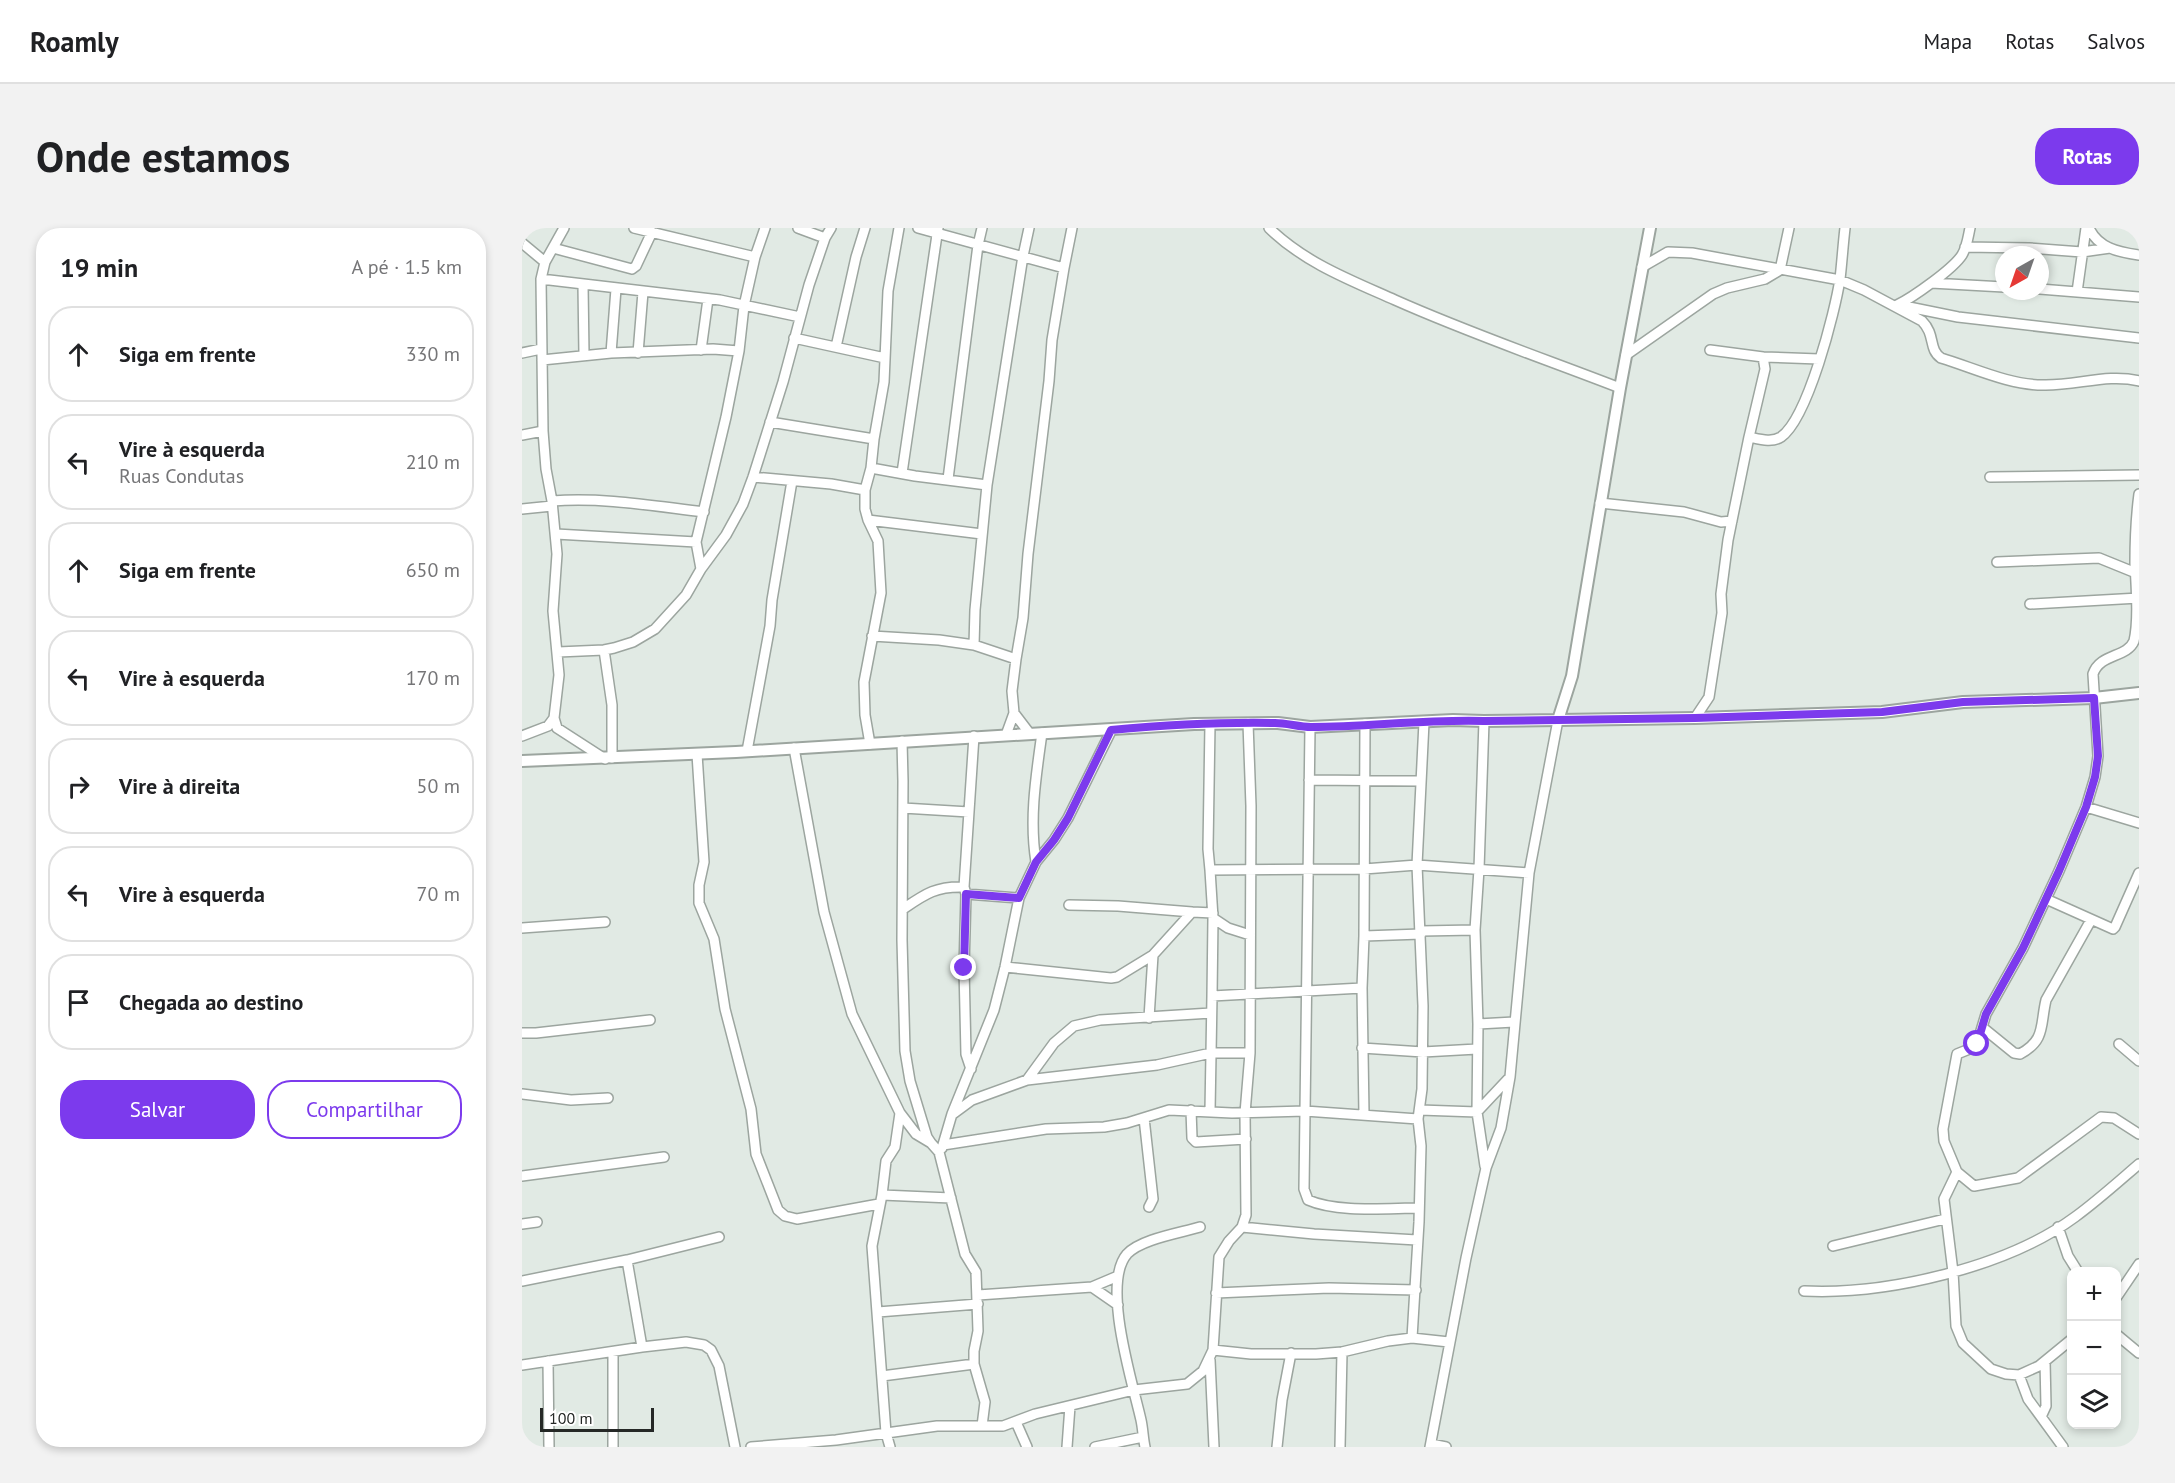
<!DOCTYPE html>
<html lang="pt">
<head>
<meta charset="utf-8">
<style>
  :root { --surface:#fff; --page:#f2f2f2; --text:#202124; --muted:#757577; --line:#e0e0e0; --accent:#7c3aed }
  body { margin:0; font-family:"PT Sans",sans-serif; background:var(--page); color:var(--text) }
  .controls { position:absolute; right:18px; bottom:18px; display:grid; overflow:hidden; border-radius:12px; box-shadow:0 3px 9px #0003 }
  .controls button { width:54px; height:54px; display:grid; place-items:center; padding:0; border:0; border-bottom:2px solid var(--line); background:var(--surface); color:var(--text); font:30px sans-serif }
  .compass { position:absolute; left:1473px; top:18px; width:54px; height:54px; border-radius:50%; background:var(--surface); box-shadow:0 3px 9px #0003; rotate:220deg }
  .scale { position:absolute; left:18px; bottom:15px; width:114px; box-sizing:border-box; padding-left:6px; border:3px solid #252826; border-top:0; font-size:16px; line-height:21px; white-space:nowrap; color:#252826; -webkit-text-stroke:4px #fff; paint-order:stroke }
  .stop { position:absolute; width:18px; height:18px; margin:-14px; border:4px solid #7c3aed; border-radius:50%; background:#fff }
  .stop.end { background:#7c3aed; border-color:#fff; box-shadow:0 2px 6px #0008 }
  .list { margin:0; padding:0; list-style:none }
  h2 { display:flex; justify-content:space-between; align-items:center; height:78px; margin:0; padding:0 24px; font-size:26px }
  h2 small { font-size:20px; font-weight:400; color:var(--muted) }
  .list li { display:grid; grid-template-columns:39px 1fr auto; gap:18px; align-items:center; box-sizing:border-box; height:96px; margin:0 12px 12px; padding:0 12px; border:2px solid var(--line); border-radius:24px }
  .list b { display:block; font-size:22px; white-space:nowrap }
  .list p { margin:0; font-size:20px; white-space:nowrap; color:var(--muted) }
  .list em { font-size:20px; font-style:normal; color:var(--muted) }
  .actions { display:flex; gap:12px; padding:18px 24px }
  .actions a { flex:1; padding:14px 0; border:2px solid var(--accent); border-radius:24px; text-align:center; font-size:21px; color:var(--accent) }
  .actions .main { background:var(--accent); color:#fff }
  .icon { flex:none; width:33px; height:33px; fill:none; stroke:currentColor; stroke-width:2; stroke-linecap:round; stroke-linejoin:round }
  .map { position:relative; flex:none; width:1617px; height:1219px; overflow:hidden; border-radius:24px }
  header { display:flex; align-items:center; gap:36px; box-sizing:border-box; height:84px; padding:0 30px; background:var(--surface); border-bottom:2px solid var(--line) }
  header strong { font-size:28px }
  nav { display:flex; gap:33px; margin-inline-start:auto; font-size:21px }
  .intro { display:flex; align-items:center; justify-content:space-between; box-sizing:border-box; height:144px; padding:0 36px }
  h1 { margin:0; font-size:42px }
  .button { padding:15px 27px; border-radius:24px; background:var(--accent); color:#fff; font-size:21px; font-weight:700 }
  main { display:flex; gap:36px; padding:0 36px }
  aside { flex:1; background:var(--surface); border-radius:24px; box-shadow:0 3px 9px #0003 }
  .map>svg:first-child { display:block }
  .lines { fill:none; stroke-linecap:round; stroke-linejoin:round }
  .minor-casing { stroke:#9ca59f; stroke-width:12 }
  .tertiary-casing { stroke:#9ca59f; stroke-width:14 }
  .minor { stroke:#fff; stroke-width:9 }
  .tertiary { stroke:#fff; stroke-width:10 }
  .route { stroke:#7c3aed; stroke-width:8 }
</style>
</head>
<body>
<header>
<strong>Roamly</strong>
<nav><a>Mapa</a><a>Rotas</a><a>Salvos</a></nav>
</header>
<div class="intro"><h1>Onde estamos</h1><a class="button">Rotas</a></div>
<main>
<aside>
<h2>19 min<small>A pé · 1.5 km</small></h2>
<ul class="list">
<li><svg class="icon" aria-label="ahead" viewBox="0 0 24 24"><path d="M12 20V5M6 11l6-6 6 6"/></svg><div><b>Siga em frente</b></div><em>330 m</em></li>
<li><svg class="icon" aria-label="left" viewBox="0 0 24 24"><path d="M17 20v-9H6M10 6l-5 5 5 5"/></svg><div><b>Vire à esquerda</b><p>Ruas Condutas</p></div><em>210 m</em></li>
<li><svg class="icon" aria-label="ahead" viewBox="0 0 24 24"><path d="M12 20V5M6 11l6-6 6 6"/></svg><div><b>Siga em frente</b></div><em>650 m</em></li>
<li><svg class="icon" aria-label="left" viewBox="0 0 24 24"><path d="M17 20v-9H6M10 6l-5 5 5 5"/></svg><div><b>Vire à esquerda</b></div><em>170 m</em></li>
<li><svg class="icon" aria-label="right" viewBox="0 0 24 24"><path d="M7 20v-9h11M14 6l5 5-5 5"/></svg><div><b>Vire à direita</b></div><em>50 m</em></li>
<li><svg class="icon" aria-label="left" viewBox="0 0 24 24"><path d="M17 20v-9H6M10 6l-5 5 5 5"/></svg><div><b>Vire à esquerda</b></div><em>70 m</em></li>
<li><svg class="icon" aria-label="arrive" viewBox="0 0 24 24"><path d="M6 21V4h12l-3 4 3 4H6"/></svg><div><b>Chegada ao destino</b></div></li>
</ul>
<div class="actions"><a class="main">Salvar</a><a>Compartilhar</a></div>
</aside>
<div class="map">
<svg width="1617" height="1219" viewBox="0 0 1617 1219">
  <rect width="100%" height="100%" fill="#e1eae4"/>
  <g class="lines">
    <g class="minor-casing">
      <path id="minor" d="M112,0L233,29L222,78L217,123L204,189L174,314L179,341
        M276,0L303,10
        M396,0L542,40L550,0
        M747,0C783,35 828,52 873,72C947,105 1023,131 1098,160
        M1567,0C1576,20 1596,24 1617,27
        M0,15L23,34
        M1443,19L1507,20L1560,24L1588,20
        M31,20L110,41L114,38L130,4
        M233,29L243,0
        M1120,39L1146,24L1170,25L1318,52L1342,62L1400,93C1414,107 1406,121 1419,130C1452,140 1487,157 1521,157C1554,158 1586,145 1617,153
        M19,51L198,72L278,89
        M1409,55L1482,59
        M61,57L62,127
        M1518,61L1617,69
        M1555,64L1564,0
        M1375,77C1390,70 1431,41 1440,27C1445,19 1446,9 1448,0
        M1377,77L1436,89L1617,110
        M272,110L363,130
        M314,119L334,29L343,0
        M179,122L186,71
        M1188,122L1241,129
        M0,125L19,121
        M89,125L94,61
        M116,125L121,64
        M1104,127L1191,66L1205,60L1243,51L1258,42L1267,0
        M20,132L89,125L191,121L217,123
        M248,194L352,211L349,240L393,248L465,257L453,382L452,417L494,431L490,463L492,485L484,507
        M0,207L21,203
        M1227,209L1243,141L1241,129L1297,131
        M352,211L362,154L366,63L377,0
        M380,245L416,0
        M231,249L309,256L343,262
        M1468,249L1617,247
        M426,251L456,17L460,0
        M465,257L501,28L507,0
        M30,273C81,269 131,278 182,284
        M1078,275L1162,284L1199,294L1210,293
        M0,281L30,278
        M346,292L460,306
        M34,306L174,314
        M1475,334L1577,330L1614,345
        M1508,376L1617,370
        M350,408L417,412L452,417
        M82,422L90,477V530
        M36,424L82,422L92,420L111,414L133,401L164,367L179,341L204,307L221,276L231,249L261,154L287,57L303,10L309,0
        M494,431L501,390L506,326L527,153L530,112L542,40
        M492,485L508,506
        M32,490L35,500L83,531
        M1173,490L1187,469L1200,385L1199,366L1206,312L1227,209C1237,211 1250,215 1259,209C1286,190 1313,84 1318,51C1320,34 1321,17 1323,0
        M962,493L957,641L953,702L956,796L955,884L963,938
        M688,496L686,621L688,642L842,641L895,637L1007,645
        M788,499L782,961L786,972C815,985 866,980 897,980
        M0,508L26,498L32,490L37,447L31,383L35,326L30,273L24,241L21,203L19,51L23,34L42,0
        M380,513L381,553L380,712L383,823L388,853L405,909L409,915
        M348,516L343,487L342,454L359,365L356,313L346,292L343,281V262L349,240
        M272,520L302,684L330,786L378,885L394,906L409,915L417,924L443,1026L454,1044L456,1103L452,1123V1136L463,1174L460,1198
        M225,523L248,398L250,372L270,253
        M175,526L182,634L177,657V675L192,711L203,781L229,881L234,926L256,982L263,988L275,991L357,976
        M787,552L898,553
        M1564,579L1617,595
        M381,580L447,584
        M514,634C507,591 514,548 520,505
        M688,642L691,690L690,768
        M444,666L497,670
        M1524,671L1591,701L1593,699L1617,645
        M547,677L596,678L670,684
        M381,681C403,666 414,658 442,659
        M691,690L706,700L728,707
        M0,700L83,694
        M899,703L953,702
        M842,708L899,706
        M483,739L589,750L595,749L631,727
        M627,790L631,727L670,684L691,685
        M956,796L992,794
        M1460,799L1492,825L1498,826C1524,812 1518,797 1524,772L1569,692
        M0,805H14L128,792
        M1597,816L1617,833
        M840,820L901,824L955,821
        M449,841L444,826L442,740L444,666L442,659L452,508
        M505,852L532,815L552,798L578,792L689,785
        M0,866L49,872L86,870
        M669,882L670,910L674,914L724,911
        M898,882L955,884L986,851
        M688,883L690,768L840,760
        M431,886L450,872L505,852L635,837L689,825H728
        M842,886L840,760L842,708L843,496
        M622,890L631,971L627,979
        M421,917L524,901L582,899L605,895L647,882L710,885L783,883L896,891
        M420,920L430,886L472,782L483,739L497,670L514,634L532,612L546,590L589,503
        M1435,944L1452,958L1496,950L1579,889L1592,890L1617,906
        M0,948L142,929
        M360,967L364,933L373,919L378,885
        M0,996L15,994
        M720,999L792,1006L895,1012
        M1536,999L1546,1028L1556,1044
        M1311,1018L1423,991
        M105,1032L197,1009
        M0,1053L105,1032L120,1119
        M570,1059L596,1077
        M1282,1063C1366,1067 1485,1039 1553,989C1575,973 1596,954 1617,936
        M694,1065L807,1060L894,1062
        M456,1067L570,1059L596,1048
        M1594,1070L1617,1036
        M356,1084L456,1076
        M1594,1106L1617,1125
        M890,1110L897,994L899,918L896,891L900,861L901,778L895,637L902,494
        M1550,1111L1517,1138L1497,1147L1484,1146L1469,1141L1441,1115L1434,1098L1431,1044L1422,971L1435,944L1422,913L1421,901L1435,826L1450,820L1455,816L1464,786L1501,720L1537,643L1564,579L1573,549L1576,528L1571,446C1578,425 1605,430 1612,413C1617,391 1614,358 1613,335C1613,312 1614,289 1617,266
        M691,1122L729,1126H794L820,1124L866,1113L890,1110L927,1114
        M91,1125V1219
        M688,1132L692,1219
        M26,1133L27,1219
        M0,1137L120,1119L164,1114L182,1117L189,1122L197,1138L213,1219
        M1497,1147L1506,1171L1541,1219
        M360,1148L452,1136
        M1519,1189L1524,1178L1523,1133
        M494,1194L505,1219
        M909,1216L924,1219
        M229,1219L314,1212L415,1198H481L513,1186L612,1162L665,1156L681,1143L691,1122L697,1029L707,1013L720,999L724,987L723,885L728,825L729,578L726,495
        M368,1219L364,1205L350,1018L360,967L429,970
        M545,1219L548,1178
        M573,1219L621,1209
        M623,1219C621,1210 621,1201 619,1192C611,1156 579,1056 605,1026C619,1011 658,1005 678,999
        M755,1219L760,1172L769,1125
        M818,1219L820,1124
        M908,1219L944,1030L964,940L979,900L988,849L1007,645L1036,492"/>
    </g>
    <g class="tertiary-casing">
      <path id="tertiary" d="M1036,492L1050,448L1098,160L1128,0
        M0,533L214,524L672,496L756,495L788,499L931,492L962,493L1173,490L1360,484L1441,474L1572,470L1617,465"/>
    </g>
    <use href="#minor" class="minor"/>
    <use href="#tertiary" class="tertiary"/>
  </g>
  <g class="lines">
    <path class="route" d="M442,740L444,666L497,670L514,634L532,612L546,590L589,502C643,497 699,494 753,495C765,495 777,499 789,499C847,499 905,491 962,493L1173,490L1360,484L1441,474L1572,470L1576,528L1573,549L1564,579L1537,643L1501,720L1464,786L1455,816"/>
  </g>
</svg>
<div class="controls">
<button>+</button>
<button>−</button>
<button><svg class="icon" aria-label="layers" viewBox="0 0 24 24"><path d="M12 4l9 5-9 5-9-5zM3 14l9 5 9-5"/></svg></button>
</div>
<svg class="compass" viewBox="-18 -18 36 36"><path d="M0-13l5 13h-10z" fill="#e53935"/><path d="M0 13l5-13h-10z" fill="#757577"/></svg>
<div class="scale">100 m</div>
<div class="stop" style="left:1455px;top:816px"></div>
<div class="stop end" style="left:442px;top:740px"></div>
</div>
</main>
</body>
</html>
